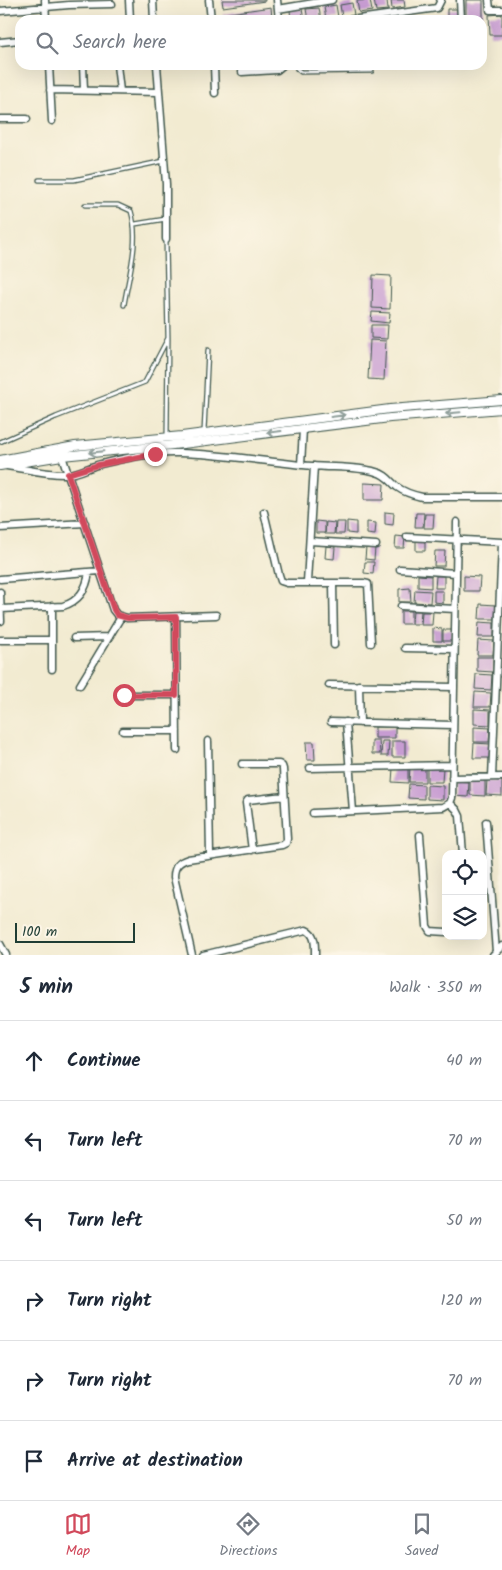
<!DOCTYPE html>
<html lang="en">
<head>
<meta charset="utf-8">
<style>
  :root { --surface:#fff; --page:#f2f2f3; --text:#1f2937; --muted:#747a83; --line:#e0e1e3; --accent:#d1495b }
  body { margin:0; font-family:Kalam,sans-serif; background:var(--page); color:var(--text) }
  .controls { position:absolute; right:15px; bottom:15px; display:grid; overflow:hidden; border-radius:10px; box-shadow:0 5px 20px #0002 }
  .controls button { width:45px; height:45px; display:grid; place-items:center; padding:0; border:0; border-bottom:1px solid var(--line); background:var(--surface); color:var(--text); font:25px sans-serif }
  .scale { position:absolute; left:15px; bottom:12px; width:120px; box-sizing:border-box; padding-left:5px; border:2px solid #1f3d34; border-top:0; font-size:14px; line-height:18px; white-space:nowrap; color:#1f3d34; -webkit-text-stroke:4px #fcf5e5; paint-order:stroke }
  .stop { position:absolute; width:15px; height:15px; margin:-11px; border:4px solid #d1495b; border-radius:50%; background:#fff }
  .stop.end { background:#d1495b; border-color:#fff; box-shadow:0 1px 5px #0008 }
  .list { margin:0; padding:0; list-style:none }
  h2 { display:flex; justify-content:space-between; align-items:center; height:65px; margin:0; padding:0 20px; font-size:21px }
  h2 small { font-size:16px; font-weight:400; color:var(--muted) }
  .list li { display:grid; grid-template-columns:32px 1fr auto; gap:15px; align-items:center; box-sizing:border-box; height:80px; padding:0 20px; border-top:1px solid var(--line) }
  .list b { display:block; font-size:19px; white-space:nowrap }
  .list em { font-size:16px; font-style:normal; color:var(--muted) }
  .icon { flex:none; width:28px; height:28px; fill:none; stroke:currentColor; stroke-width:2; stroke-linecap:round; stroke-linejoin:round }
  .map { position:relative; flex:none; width:502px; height:955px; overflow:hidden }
  .search { position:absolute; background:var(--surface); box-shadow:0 5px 20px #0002; left:15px; right:15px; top:15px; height:55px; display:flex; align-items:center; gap:12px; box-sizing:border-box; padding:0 18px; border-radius:15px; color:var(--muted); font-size:19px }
  .sheet { height:545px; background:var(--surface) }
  nav { display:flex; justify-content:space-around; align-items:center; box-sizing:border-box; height:70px; border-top:1px solid var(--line); background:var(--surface); font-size:14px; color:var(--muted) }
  nav a { display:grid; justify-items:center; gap:2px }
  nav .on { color:var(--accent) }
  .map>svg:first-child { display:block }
  .building { fill:#c79cd2 }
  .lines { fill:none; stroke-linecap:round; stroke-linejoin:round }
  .service-casing { stroke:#3f574c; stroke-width:5.5 }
  .minor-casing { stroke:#3f574c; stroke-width:9 }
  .tertiary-casing { stroke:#3f574c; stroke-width:10 }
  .service { stroke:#fff; stroke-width:3 }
  .minor { stroke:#fff; stroke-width:6 }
  .tertiary { stroke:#fff; stroke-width:8 }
  .oneway { stroke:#8f9e9a }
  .route { stroke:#d1495b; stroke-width:6 }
</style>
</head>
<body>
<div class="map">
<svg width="502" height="955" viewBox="0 0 502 955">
  <rect width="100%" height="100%" fill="#fcf5e5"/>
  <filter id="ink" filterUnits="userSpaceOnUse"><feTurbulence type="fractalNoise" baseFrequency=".02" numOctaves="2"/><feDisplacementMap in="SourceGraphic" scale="10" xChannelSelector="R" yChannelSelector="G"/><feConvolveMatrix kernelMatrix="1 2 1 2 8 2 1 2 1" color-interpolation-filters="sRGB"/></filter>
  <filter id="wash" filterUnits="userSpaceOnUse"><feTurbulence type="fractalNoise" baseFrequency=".0096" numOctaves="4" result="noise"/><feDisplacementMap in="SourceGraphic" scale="20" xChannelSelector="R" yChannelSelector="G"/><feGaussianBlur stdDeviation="1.12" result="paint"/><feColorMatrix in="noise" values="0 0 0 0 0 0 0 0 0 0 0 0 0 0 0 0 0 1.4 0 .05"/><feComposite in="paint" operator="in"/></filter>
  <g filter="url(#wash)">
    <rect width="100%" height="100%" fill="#f2ebd1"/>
    <g id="blocks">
      <path class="building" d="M222,0H265V1L223,7Z
        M370,0L372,11L359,13L357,1Z
        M374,0H387L388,10L376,11Z
        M391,0H404L405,7L392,9Z
        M466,0H483V20H466Z
        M352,3L354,15L342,17L340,5Z
        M336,5L338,17L326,19L324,7Z
        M271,7L272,19L223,20V14Z
        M319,8L321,20H308L306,9Z
        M302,9L304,20H291L290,10Z
        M447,9H459V20H447Z
        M502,14V35H490L489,15Z
        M373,275L391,276L390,309L372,308Z
        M372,312L390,313L389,323L371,321Z
        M371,325H388L387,339L371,338Z
        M370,340L386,341L384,380L368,379Z
        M364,483L384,484L383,500H364Z
        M385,512L394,513L393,525L385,524Z
        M416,513H424L423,527H415Z
        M425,514H434L433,528H424Z
        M316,521L325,522V533H316Z
        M347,521L356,522V534L347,533Z
        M326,522L335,523L334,534H325Z
        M336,522H345L344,534H335Z
        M367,522L376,523L375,535L367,534Z
        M396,536L405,537L404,548H395Z
        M416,539L425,540V551H416Z
        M326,546L335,547L334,559L325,558Z
        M366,547L375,548L374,560L365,559Z
        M435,551H445L444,566H434Z
        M365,562H374L373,574L364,573Z
        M418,575L431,576V588L418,587Z
        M436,576H444V588H435Z
        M464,576L480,577L479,591H464Z
        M410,588L411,602H399V589Z
        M415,590L431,591L430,603L414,602Z
        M434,591H443V603L434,602Z
        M480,604L496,605L495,619H479Z
        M401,611H411V624H401Z
        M413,611H421L420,624H412Z
        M422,612H433L432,625H421Z
        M479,622L494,623V637H478Z
        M433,628L442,629V641H433Z
        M443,630H452V641H443Z
        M478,640L494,641L493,655H477Z
        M477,657H493V672L477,671Z
        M476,674L492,675L491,690L475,689Z
        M475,692L491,693L490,707H474Z
        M474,709L490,710V725L474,724Z
        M375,727H395V738H375Z
        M474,727L490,728L489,742H474Z
        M372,740H379L380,754H372Z
        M382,741H389L388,756H381Z
        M392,741H405V757H392Z
        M306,742H314L315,760H307Z
        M474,743L490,744L489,758H473Z
        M410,767L425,768V782H409Z
        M427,767L443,768L442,782H427Z
        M393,768H408V783L392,782Z
        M470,780L485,781V796L470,795Z
        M487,780L502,781V796L486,795Z
        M453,781L469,782L468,797L453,796Z
        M409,784L424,785V799L408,798Z
        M427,785L443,786V800L427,799Z"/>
    </g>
  </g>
  <g filter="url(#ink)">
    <use href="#blocks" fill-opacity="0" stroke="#3f574c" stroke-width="1"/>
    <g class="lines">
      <g class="service-casing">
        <path id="service" d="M296,65L297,69L301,72L372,71
          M39,180H74L164,161
          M85,205H118L131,211C140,241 129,274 124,305
          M135,224L166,219
          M204,432L208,350
          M167,437L168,338
          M0,442L56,417L145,382L168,338L166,240"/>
      </g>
      <g class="minor-casing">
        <path id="minor" d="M45,0L46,20
          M129,0L130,20
          M153,0L154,20
          M209,0L211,20
          M277,0L279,20
          M460,0L461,20
          M489,0L490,10H502
          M278,9L332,0
          M0,11L69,5L112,4
          M351,20L437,8L441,0
          M0,42L20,40
          M49,65L52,121
          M83,65L84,90
          M117,65L120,91
          M157,65L166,184V239
          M214,65L215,93
          M242,72L277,70L283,65
          M50,90L159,92
          M0,119H27
          M62,456L113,610L117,615L127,618L216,615
          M301,465L303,429
          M7,466C26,469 48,475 68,474C77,474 87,468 97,465C123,458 152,452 179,453C224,454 268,462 312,466C333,468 356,466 376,472C386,474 390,481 397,487C405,493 413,495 422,497H502
          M264,512L279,575L281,581L287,583H363L368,584L371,643
          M0,528L85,523
          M407,537L502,542
          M310,541L376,545
          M400,569L456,573
          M0,579L100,571
          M307,582L314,466
          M333,583L334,645
          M0,592L1,621
          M401,606L455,609
          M1,609L63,606C80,601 87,588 89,572
          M176,617L177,750
          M74,638L109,637
          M0,640H52
          M405,648L454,649
          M52,669V606
          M80,685L121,617
          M329,685L454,687
          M359,685L360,723
          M124,695H176
          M331,722L453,725
          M346,722L353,811
          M123,731H177
          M208,741L210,855
          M310,768L452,765
          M492,777L502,544
          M452,778L502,777
          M450,803L457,810L460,816L463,854
          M313,813L443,807L450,803L452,798L457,522
          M486,822L496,952
          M420,835L427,926L430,931L446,932
          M252,850L246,803L248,800L284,796
          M0,944L6,955
          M192,955L174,877C174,867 178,862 188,859L282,845L286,843L287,839L283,769L282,766L279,764H242
          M203,955L306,930C316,934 315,946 315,955
          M493,955L502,946"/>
      </g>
      <g class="tertiary-casing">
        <path id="tertiary" d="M0,460L75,446L182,436L390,409L502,400
          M0,466L62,456L183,444L390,418L502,409"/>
      </g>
      <use href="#service" class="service"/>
      <use href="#minor" class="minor"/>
      <use href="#tertiary" class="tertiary"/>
    </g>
    <defs><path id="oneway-shaft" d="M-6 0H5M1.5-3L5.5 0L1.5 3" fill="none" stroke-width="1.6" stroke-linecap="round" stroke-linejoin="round" transform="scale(1.25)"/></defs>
    <g class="oneway">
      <use href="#oneway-shaft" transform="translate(453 413) rotate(175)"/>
      <use href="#oneway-shaft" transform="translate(338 416) rotate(-7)"/>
      <use href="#oneway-shaft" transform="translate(274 432) rotate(173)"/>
      <use href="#oneway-shaft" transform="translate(96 452) rotate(174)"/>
    </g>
  </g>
  <g class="lines" filter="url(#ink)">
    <path class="route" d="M124,695H176V617L128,618L117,615L114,610L68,474L98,465L155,454"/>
  </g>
</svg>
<div class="controls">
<button><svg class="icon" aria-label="locate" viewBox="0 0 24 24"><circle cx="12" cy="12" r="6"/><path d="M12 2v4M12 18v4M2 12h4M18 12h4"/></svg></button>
<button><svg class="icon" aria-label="layers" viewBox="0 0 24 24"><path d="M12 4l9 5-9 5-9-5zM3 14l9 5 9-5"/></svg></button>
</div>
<div class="scale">100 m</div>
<div class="stop" style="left:124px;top:695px"></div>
<div class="stop end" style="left:155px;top:454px"></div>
<div class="search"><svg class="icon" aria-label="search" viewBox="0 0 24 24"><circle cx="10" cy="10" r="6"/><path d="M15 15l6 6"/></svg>Search here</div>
</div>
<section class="sheet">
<h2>5 min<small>Walk · 350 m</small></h2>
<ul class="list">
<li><svg class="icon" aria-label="ahead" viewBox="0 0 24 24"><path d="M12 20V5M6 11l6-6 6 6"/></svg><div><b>Continue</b></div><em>40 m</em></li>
<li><svg class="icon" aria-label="left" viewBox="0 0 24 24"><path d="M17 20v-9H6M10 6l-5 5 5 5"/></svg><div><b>Turn left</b></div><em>70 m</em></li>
<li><svg class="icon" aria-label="left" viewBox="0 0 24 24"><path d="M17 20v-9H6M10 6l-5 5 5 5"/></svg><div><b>Turn left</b></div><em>50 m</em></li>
<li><svg class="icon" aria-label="right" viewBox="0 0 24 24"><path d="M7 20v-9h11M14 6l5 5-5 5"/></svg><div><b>Turn right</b></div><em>120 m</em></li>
<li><svg class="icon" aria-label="right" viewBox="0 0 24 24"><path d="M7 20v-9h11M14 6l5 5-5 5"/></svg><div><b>Turn right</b></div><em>70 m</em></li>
<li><svg class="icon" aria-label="arrive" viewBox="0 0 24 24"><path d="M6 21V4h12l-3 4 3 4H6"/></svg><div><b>Arrive at destination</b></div></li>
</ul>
</section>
<nav>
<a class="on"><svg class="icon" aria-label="map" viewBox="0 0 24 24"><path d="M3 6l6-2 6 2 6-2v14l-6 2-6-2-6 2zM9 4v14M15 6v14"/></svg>Map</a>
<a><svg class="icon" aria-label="directions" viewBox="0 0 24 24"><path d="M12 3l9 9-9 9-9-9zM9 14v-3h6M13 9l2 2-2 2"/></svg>Directions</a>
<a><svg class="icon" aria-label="saved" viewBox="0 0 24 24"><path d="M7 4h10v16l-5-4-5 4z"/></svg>Saved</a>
</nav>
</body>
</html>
